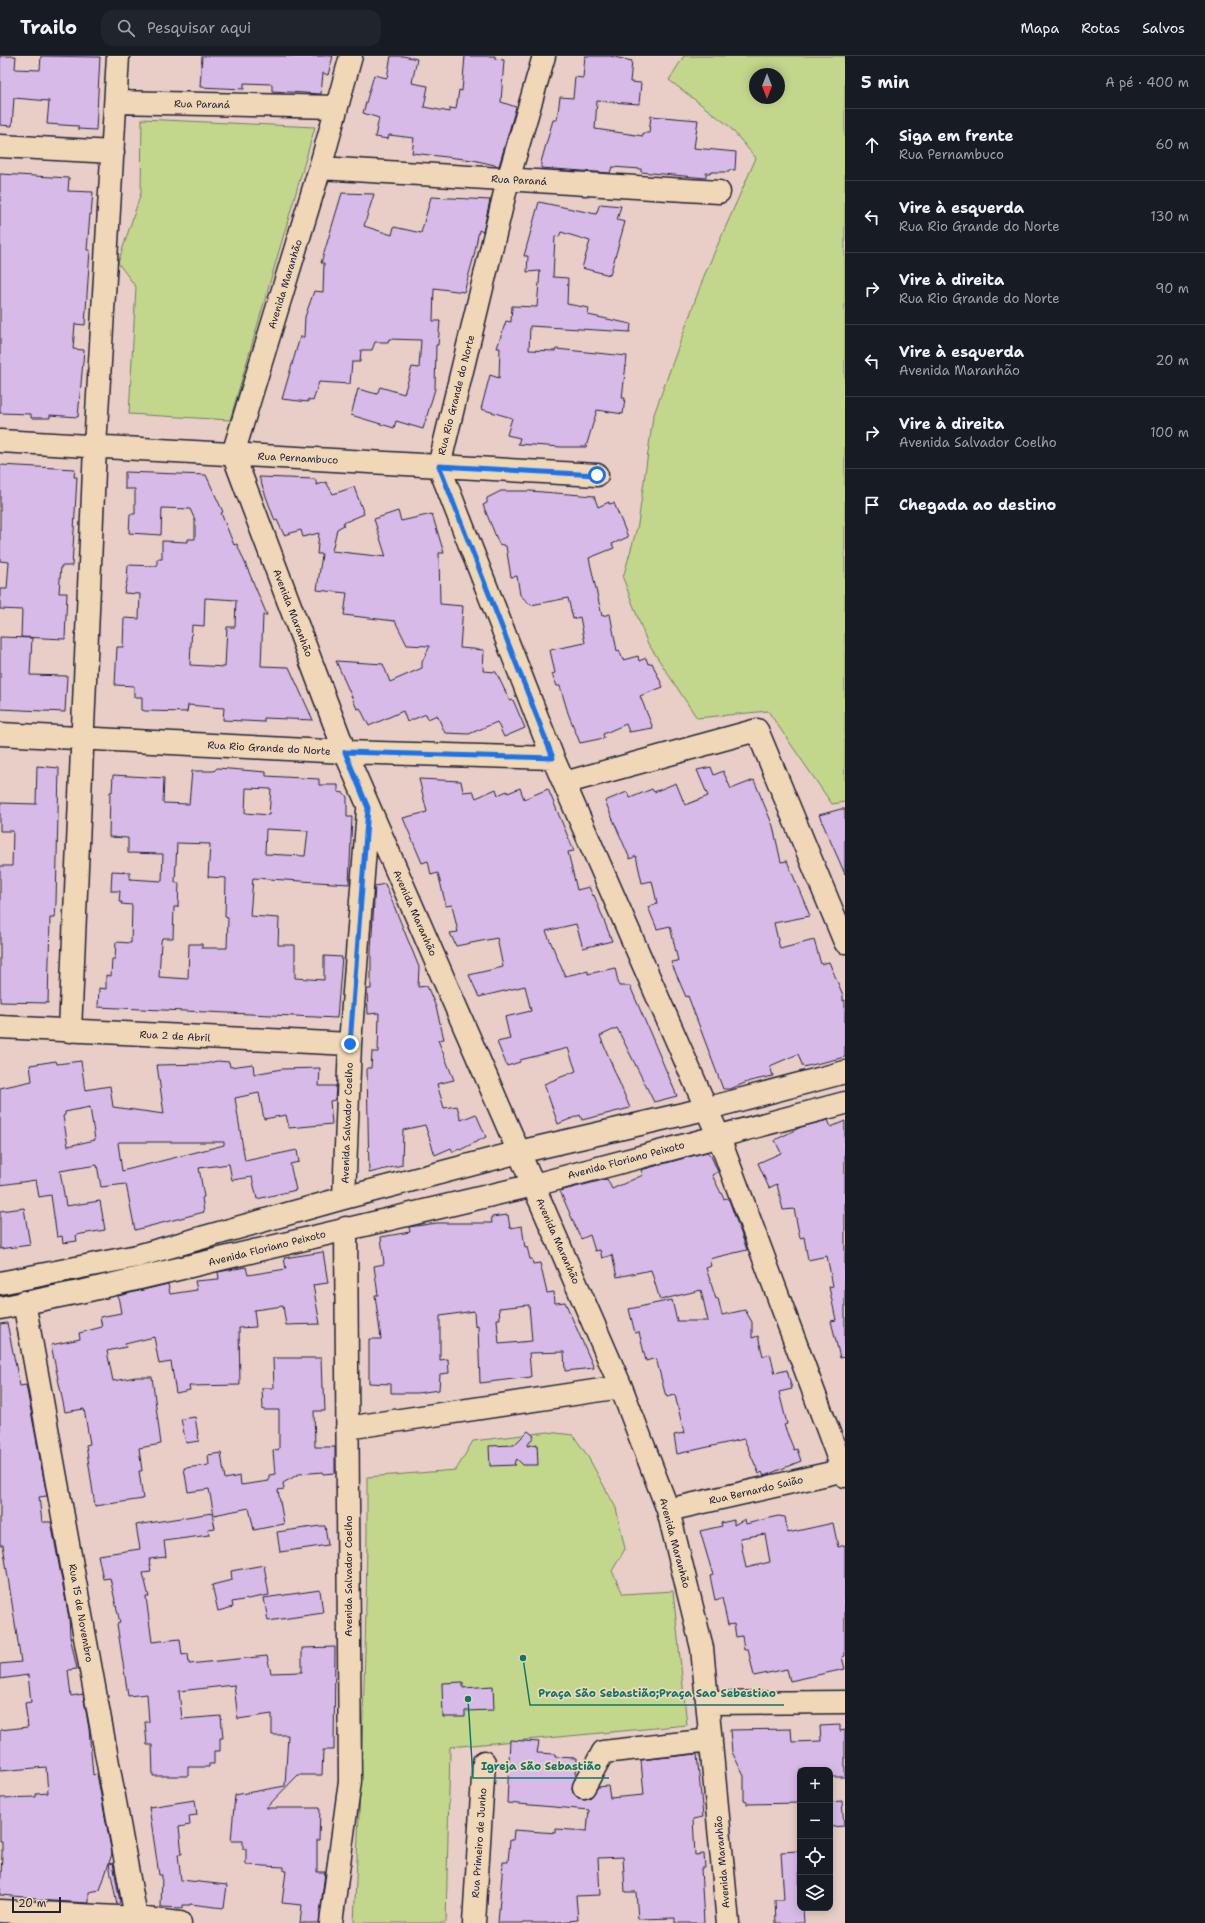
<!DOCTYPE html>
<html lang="pt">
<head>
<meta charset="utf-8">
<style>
  :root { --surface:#171b24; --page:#20242c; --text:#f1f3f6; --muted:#9ea1a6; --line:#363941 }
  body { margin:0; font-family:"Shantell Sans",sans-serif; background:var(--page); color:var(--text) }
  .controls { position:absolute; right:12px; bottom:12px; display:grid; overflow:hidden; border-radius:8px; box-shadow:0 2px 10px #0003 }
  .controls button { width:36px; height:36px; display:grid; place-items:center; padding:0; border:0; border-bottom:1px solid var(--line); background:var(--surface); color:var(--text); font:20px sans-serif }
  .compass { position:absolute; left:749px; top:12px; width:36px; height:36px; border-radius:50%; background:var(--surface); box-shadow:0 2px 10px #0003; rotate:180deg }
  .scale { position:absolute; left:12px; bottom:10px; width:49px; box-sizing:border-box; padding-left:4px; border:2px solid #22223b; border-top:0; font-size:11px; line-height:14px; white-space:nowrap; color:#22223b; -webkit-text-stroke:3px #efd7b7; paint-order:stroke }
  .stop { position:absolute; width:12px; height:12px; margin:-9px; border:3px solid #1a73e8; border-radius:50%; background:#fff }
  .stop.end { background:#1a73e8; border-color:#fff; box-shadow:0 1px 4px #0008 }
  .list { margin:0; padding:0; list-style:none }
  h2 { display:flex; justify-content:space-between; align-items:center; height:52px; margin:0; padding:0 16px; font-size:17px }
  h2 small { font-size:13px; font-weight:400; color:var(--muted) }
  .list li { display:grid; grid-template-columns:26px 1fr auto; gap:12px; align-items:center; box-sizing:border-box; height:72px; padding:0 16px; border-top:1px solid var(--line) }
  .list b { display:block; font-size:15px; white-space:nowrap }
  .list p { margin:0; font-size:13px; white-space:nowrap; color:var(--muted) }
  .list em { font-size:13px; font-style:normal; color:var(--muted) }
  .icon { flex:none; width:22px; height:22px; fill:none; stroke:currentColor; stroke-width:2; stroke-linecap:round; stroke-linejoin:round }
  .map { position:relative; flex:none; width:845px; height:1867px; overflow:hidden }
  header { display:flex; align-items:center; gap:24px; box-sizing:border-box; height:56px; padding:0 20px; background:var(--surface); border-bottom:1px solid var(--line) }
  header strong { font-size:19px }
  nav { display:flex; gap:22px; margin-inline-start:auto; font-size:14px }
  .search { width:280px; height:36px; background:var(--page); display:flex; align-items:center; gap:10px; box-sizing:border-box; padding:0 14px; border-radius:12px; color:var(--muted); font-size:15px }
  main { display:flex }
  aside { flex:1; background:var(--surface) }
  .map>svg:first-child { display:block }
  .green { fill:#c2d78c; stroke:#727c64; fill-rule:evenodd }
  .building { fill:#d8bae8; stroke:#22223b; fill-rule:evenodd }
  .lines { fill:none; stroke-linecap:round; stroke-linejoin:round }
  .minor-casing { stroke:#22223b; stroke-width:25 }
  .minor { stroke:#efd7b7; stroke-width:22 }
  .route { stroke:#1a73e8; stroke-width:5 }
  .labels { text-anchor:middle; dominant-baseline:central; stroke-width:3.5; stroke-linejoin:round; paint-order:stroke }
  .street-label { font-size:10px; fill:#22223b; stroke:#efd7b7 }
  .leader { fill:none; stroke:#0f766e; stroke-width:1.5 }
  .callout-dot { fill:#0f766e; stroke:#efd7b7; stroke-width:1.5 }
  .callout-label { font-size:11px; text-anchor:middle; font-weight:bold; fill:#0f766e; stroke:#efd7b7; stroke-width:3.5; stroke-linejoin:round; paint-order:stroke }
</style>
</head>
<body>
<header>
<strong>Trailo</strong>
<div class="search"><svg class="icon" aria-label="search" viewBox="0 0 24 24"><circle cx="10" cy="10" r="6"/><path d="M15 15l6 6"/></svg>Pesquisar aqui</div>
<nav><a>Mapa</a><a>Rotas</a><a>Salvos</a></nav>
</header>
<main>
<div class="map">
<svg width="845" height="1867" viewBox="0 0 845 1867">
  <rect width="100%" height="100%" fill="#e8cec6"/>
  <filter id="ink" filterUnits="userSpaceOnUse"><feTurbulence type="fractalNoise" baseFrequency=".025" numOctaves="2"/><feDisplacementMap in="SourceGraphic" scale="8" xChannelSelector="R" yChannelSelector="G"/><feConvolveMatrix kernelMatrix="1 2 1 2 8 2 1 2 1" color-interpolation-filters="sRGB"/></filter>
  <g filter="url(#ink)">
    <path class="green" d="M684,0H845V746L832,748L768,655L697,662L647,586L623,522L638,468L653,361L704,220L756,102L728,69L669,24ZM755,18H779V42H755Z
      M142,63L315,71L230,364L129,358L136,231L118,207L141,137Z
      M548,1376L573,1379L587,1399L616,1452L625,1493L612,1515L623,1538L673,1535L687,1669L450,1691L446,1867H354C361,1718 368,1570 367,1421L456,1414L473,1385Z"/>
    <path class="building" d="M0,0H16L15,13L40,14L41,0L100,1L96,74L78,73V70L47,68L49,45L14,42L12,70L0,69Z
      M202,0H333L328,19L323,17L321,38L272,35V28L244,27V33L200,31Z
      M391,0H403L417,3L412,27L428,30L424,51L450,56V52L456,53L459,34L462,35L465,0H495V3L504,4L501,46L516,51L499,110L473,104L412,97L414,82L389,79L388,83L375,81L379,62L363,57L374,19L387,22Z
      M585,0H610L632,5L630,26L641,27L639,48L597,45L595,73L643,80V77H649L651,60L698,64L694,92L736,96L735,114H729V116H711V117H706V122L641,116V113L612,111L610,117L541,112V106L553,64H557L560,41L573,42L575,21L583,22Z
      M0,118L69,122L68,135L93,136L91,159L90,158L87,194H90L85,269L75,268L73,293L84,294L78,361L50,359V362H31V358L0,357Z
      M342,137L374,138L364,170L392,179L394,171L421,177L431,141L490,144L483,176L479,174L474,200L464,236L434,232L433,265H440L438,289H436L435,333L423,373L396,365L394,372L351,359L358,333L377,338L380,331L404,338L412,311L419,312L421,284L389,283L388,286H375L372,294H361L360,306H352L350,328L319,326L313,345L308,343V346L282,343L300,281H304L305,261L314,235L323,236L324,207H321Z
      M539,146L596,158L600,148L621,150L617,164L625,166L610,219L582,212L590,185L561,176L559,181L555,180L553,221L568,222L567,248L589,252L588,259L631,268L630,276L530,270L529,294L555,295L556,293L627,300L622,342H625L623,358L597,354L586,391H561L518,388L520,382L507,379L512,362L481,353L490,319L499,322L500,292H497L506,265L511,266L512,250L537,251L540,215L527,216L528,200H524Z
      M0,409L75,413L74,421H77L72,510H61L59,537H67L65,583L21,581L22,554L0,553V533H7L9,506L0,505Z
      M125,416L206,419L223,456L221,457L234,489L237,488L267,559H263L261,610L289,611L313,664L264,662V666L223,664L224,652L188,649L187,656L145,655L142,654V641H134V630L115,629L117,591H123L124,562L139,563L140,538L124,537L127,525L128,509L157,510V503H162V485L188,486V483H195V464L190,453L162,452L161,479L129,477L130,458H135V433H125ZM205,542L236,544L235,571H227L225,611L190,609L192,569L204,570Z
      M259,421L315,423L317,429L326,426L333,438L354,431L364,458L343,467L344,469L337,473L332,495L386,501L374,463L398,455L401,465L432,458L444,497H439L440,548L463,550L460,592L484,594L483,615L496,616L510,645L513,644L525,672L504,681L497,666L469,678L445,677L437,659L428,663L426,658L407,666L403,655L369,670L360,652L357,653L336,605L383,608L390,626L422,612V606L430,590L407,589L395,565L344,559L347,537L317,534L322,498H317L319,477L303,481L301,474L284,479L277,464L275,465Z
      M501,435H530L594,440L598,451L609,446V448L614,447L628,481L612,488L614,492L589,502L602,560L610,558L617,595L619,594L623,604L638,600L639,605L646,602L648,608L652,607L663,631L640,640L653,672L629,676L626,668L603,678L604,682L580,687L568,657L560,630H557L552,618L555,617L550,594L585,587L580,561L573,563L568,542L531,549L520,539L517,520L511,521L506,490L499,488L483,449L487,447V442Z
      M0,581L32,582L30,619L67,620L65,656L0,653Z
      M37,710L59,712L56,847L55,862H50L48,947L0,946V810H12L13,775H0V747L36,748Z
      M711,711L714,719L723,715L731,733L754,724L773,770L781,806L787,805L810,860L774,867L780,893L814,884L821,908L829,906L843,939V945L845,944V1001L803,1011L798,998L770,1010L773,1020L750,1025L730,1033H723L688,940L686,941L671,906L678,905L670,870L657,873L648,851L657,847L652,825L642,827L636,800L630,803L605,745L627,736L630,742L652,733L654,736L676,727L685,749L708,740L697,714Z
      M217,712L266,716V720L319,723V729H338V736L344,737L347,741V761H352L349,828L253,822L250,860L279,862L278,889H295V922L324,924V900L342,901L337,962L98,951L99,932L106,933V919L111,920L112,903H115L116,886L131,887L132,849L121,848L122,846H119L120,835H111L112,815L130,816V823L162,825L163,798L128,797V782L109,781L110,736H112L113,719L164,722L163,747L189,748L192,715H214ZM246,732L271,733L269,759L245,757ZM266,773L308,775L305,800L265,798ZM177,787L210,788L208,821L226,822L225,861L228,862L227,892H202V888H189L188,923L159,921L161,886L162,882H173L174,851H178L179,827L175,826Z
      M419,723L461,725L463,736L473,735L476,742L496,733L498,739L507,735L508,737L520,732L524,743L548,733L574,795L568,796L577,834L589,831L593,840L594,839L612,885L583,892L576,868L546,875L565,920L588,915V918L615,912L619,930H630L677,1040L654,1046L617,972L600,980L630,1052L582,1064L580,1059L558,1068L544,1028L576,1015L568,992L520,1004V1006L507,1010L497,986L510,983L505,961L531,955L525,930L479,941L469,919L503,911L497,882L456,890L450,877L458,876L452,849L446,850L438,817L431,819L428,805L422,807L403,762L427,756Z
      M841,753H845V818L819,759Z
      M385,828L419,911L418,931L427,930L436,951L444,983L438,984L454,1024L437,1028L444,1052L457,1050L461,1064L476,1058L486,1081L460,1094L459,1093L453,1096L451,1092L435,1099L425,1069L403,1074L402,1109L369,1117L367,1012H371L372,996H378L379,957L368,958L367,933H371V894L375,830Z
      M56,1005L57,1008L81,1005L85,1034L110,1030L113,1051L164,1058L157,1009L205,1008L217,1005L229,1006L230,1011L253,1008L254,1018L282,1013L320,1012L319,1030H336L335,1044L330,1045L332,1068L289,1072L286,1059L264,1063L259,1037L235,1042L245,1105L297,1094L299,1106L290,1108L296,1134L257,1143L252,1121L232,1124L229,1108L199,1112L204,1141L202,1142L204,1156L135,1174L126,1128L101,1131L97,1109L60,1115L66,1150L100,1145L105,1174L76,1179L77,1185L63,1187L62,1180L57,1181L51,1139L39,1141L36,1124L0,1129V1032L32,1025L30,1009ZM90,1051L95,1084L68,1090L63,1060L65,1059V1056ZM119,1086H224V1089L122,1115L118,1087Z
      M828,1064L831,1071L845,1065V1301L840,1302L831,1265L836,1264L829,1231L833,1230L827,1200L808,1204L804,1181L800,1182L794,1153L783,1154L777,1128L769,1132L758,1107L781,1097L775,1084L801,1071Z
      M707,1096L711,1100L718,1116L712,1119L724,1143L726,1142L729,1144L747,1194L709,1203L711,1210L706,1212L716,1243L718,1242L722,1259L745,1254L752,1266V1282L758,1280L763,1300L770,1298L775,1317L787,1314L792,1333L779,1336L787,1368L784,1369L794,1394L797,1393L801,1405L764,1420L762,1416L759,1418L744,1383L677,1398L674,1379L684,1377L675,1339L667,1341L665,1337L656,1302L646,1305L639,1276L635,1277L629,1253L672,1244L677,1265H708L701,1234L660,1244L651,1214L617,1221L612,1199L602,1202L600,1194L595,1195L590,1179L581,1183L560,1135L607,1123L612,1133L643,1119L641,1114Z
      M24,1152L30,1189L0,1193V1155Z
      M508,1159L510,1172L522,1170L525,1192L527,1191L530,1203H532L533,1208L540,1207L547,1237L554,1236L555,1247L565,1246L594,1312L565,1315L564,1296L529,1297L531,1321L480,1327L478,1270L475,1271L474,1255L440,1260V1304L448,1303L449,1317L440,1318L439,1334L417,1337H391V1328L369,1327V1283H381L375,1239H378L374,1210L384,1208L381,1181L410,1176L409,1171L437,1167H492L491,1161ZM529,1249L532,1285L499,1288L497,1263H500L499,1252Z
      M323,1196L328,1227L313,1229L320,1268L286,1269L283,1250L254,1254L256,1271L239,1272L240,1329L189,1330L190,1334L176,1337L171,1306L159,1308L154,1281L125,1288L126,1291L107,1295L113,1325L136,1321H152L161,1388L139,1392L142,1415H139L143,1443L95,1450L86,1389L90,1388L84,1353L65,1356L51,1289L80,1283L79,1277L102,1271L100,1261L121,1257L118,1240L168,1228L170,1238L197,1234L195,1225L219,1223L218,1216L246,1211L248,1219L286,1213L284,1202Z
      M7,1267L20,1330L26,1329L47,1440L39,1441L42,1466H51L69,1562L70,1580L77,1613L68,1614L71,1640L83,1638L89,1673L93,1719L97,1718L112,1798L100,1834L89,1836V1847L36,1844V1842L0,1839L2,1798V1785H0V1742L36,1741V1738L48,1737L46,1711L0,1715V1674L28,1671L25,1647L31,1646L28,1619L0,1623V1608L21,1606L3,1489H0V1268Z
      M273,1302H321L322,1332H324L325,1355H314L315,1391H335V1417L323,1418L322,1416L299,1418L283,1427L284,1433L278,1434L284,1468L254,1474L249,1452L214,1459L209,1433L188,1436L184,1412L209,1409L208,1399L221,1397L225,1423L240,1420L241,1429L269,1425V1419L275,1418L273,1395L278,1394L279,1392V1354H263L262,1332H274Z
      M195,1361L199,1385L186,1387L181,1363Z
      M528,1375L534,1380L527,1390L537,1388L538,1409H523L517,1403L514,1407L516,1409L490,1410L489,1390L514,1389Z
      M212,1457L215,1472L208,1473L209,1479L164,1485L166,1501L149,1503L151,1516L143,1517L149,1541H146L152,1586L180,1583L182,1599L188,1598L189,1608L267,1600L271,1617L302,1616V1592L335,1591L334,1694H323L322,1719H298L266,1752H320L319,1784H317V1816H325L319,1867H300L302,1849L282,1847L286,1815H284V1811L246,1809V1793H243V1785H231L235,1739L285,1730L288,1679H272V1658L238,1663L234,1629L179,1635L182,1663L221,1660L223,1682H220V1695H214V1708H209V1711H188V1720H153L152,1689H147L145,1666H149L147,1638L128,1640L117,1568L120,1567L110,1522L103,1523L98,1499L140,1493L136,1469Z
      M778,1460L785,1461L788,1477L833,1467L838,1491L845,1489V1600L842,1601L845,1613L790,1625L787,1613L754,1620L748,1593L744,1594L742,1580L736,1581L734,1568L728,1569L722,1542L715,1544L710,1520L713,1519L700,1475L722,1470L721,1467L734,1464V1469L745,1463L746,1468ZM765,1478L770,1506L746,1512L740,1482Z
      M320,1470H325L328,1489L280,1496L277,1476Z
      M264,1509L269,1539L232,1546L233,1551L218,1555L212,1529L232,1524L231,1515Z
      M320,1534L323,1557L268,1565L264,1542Z
      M463,1626V1632L493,1630L494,1654L465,1655V1661H443L442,1627Z
      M840,1669V1675L845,1674V1721H830V1714H800V1747L747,1748V1745L744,1744V1720L732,1696L730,1674L791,1673L792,1686L821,1685L820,1670Z
      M510,1684L539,1686L537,1697L555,1698V1701L577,1702L576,1719L572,1732L573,1737L578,1742L584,1743L591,1741L598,1731L608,1730L610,1742L644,1739L641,1704L697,1698L703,1761L693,1763L695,1799L704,1798L705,1812H701L704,1867H675V1862L638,1863L636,1836H625L623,1801L598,1802L600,1839L576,1840L578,1864L550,1867H498L503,1806H508L510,1784H513L514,1774L556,1777V1773L587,1775L589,1754L507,1747Z
      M195,1744L197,1759L189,1760L190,1769L179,1771L182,1798H178L181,1824L227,1829L224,1852L190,1848V1849H183V1852L161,1851L162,1819H159L149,1751Z
      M842,1745L844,1770L830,1771V1746Z
      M799,1795L800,1852H803L804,1867H776L775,1844H784L781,1796Z
      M113,1807L120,1846L118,1849L117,1848L109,1808Z"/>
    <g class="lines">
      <g class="minor-casing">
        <path id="minor" d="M351,0L320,112L233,398L345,696L621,1331L668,1454L702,1592L728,1867
          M544,0L508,124L439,410L553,702L718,1079L845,1420
          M116,46L336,51
          M0,90L113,96
          M320,112L719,136
          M0,385L597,419
          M0,678L345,696L553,702
          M564,727L757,674L845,886
          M0,971L350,988
          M70,975L95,391L118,0
          M344,1142L350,988L368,754
          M0,1227L137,1200L344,1142L519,1096L705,1053L845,1016
          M24,1246L137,1867
          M0,1252L89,1234L534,1129L845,1047
          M347,1372L621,1331
          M668,1454L845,1414
          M708,1647L845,1646
          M584,1731L603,1696L711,1684
          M0,1855L137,1862L180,1867
          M331,1867L350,1725L346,1172
          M474,1867L484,1706"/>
      </g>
      <use href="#minor" class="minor"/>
    </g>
  </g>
  <g class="lines" filter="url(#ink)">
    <path class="route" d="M350,988L368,752L345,696L553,702L439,410L597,419"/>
  </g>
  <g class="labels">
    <g class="street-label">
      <text transform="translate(202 48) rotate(1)">Rua Paraná</text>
      <text transform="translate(519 124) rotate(3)">Rua Paraná</text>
      <text transform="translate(285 228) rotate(-73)">Avenida Maranhão</text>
      <text transform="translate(456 339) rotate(-76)">Rua Rio Grande do Norte</text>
      <text transform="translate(298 402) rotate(3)">Rua Pernambuco</text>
      <text transform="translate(293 557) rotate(69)">Avenida Maranhão</text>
      <text transform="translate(269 692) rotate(3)">Rua Rio Grande do Norte</text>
      <text transform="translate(415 857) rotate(66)">Avenida Maranhão</text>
      <text transform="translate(175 980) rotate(3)">Rua 2 de Abril</text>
      <text transform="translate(347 1067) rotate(-88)">Avenida Salvador Coelho</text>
      <text transform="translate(626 1104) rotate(-15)">Avenida Floriano Peixoto</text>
      <text transform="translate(558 1185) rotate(66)">Avenida Maranhão</text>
      <text transform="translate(267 1192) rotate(-14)">Avenida Floriano Peixoto</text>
      <text transform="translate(756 1434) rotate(-13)">Rua Bernardo Saião</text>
      <text transform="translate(675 1487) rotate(75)">Avenida Maranhão</text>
      <text transform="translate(348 1520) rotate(-90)">Avenida Salvador Coelho</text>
      <text transform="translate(81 1557) rotate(80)">Rua 15 de Novembro</text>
      <text transform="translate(479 1787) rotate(-86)">Rua Primeiro de Junho</text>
      <text transform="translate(722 1806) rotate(-95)">Avenida Maranhão</text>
    </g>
  </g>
  <path class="leader" d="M523 1602L530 1649H784M468 1643L473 1722H609"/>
  <g class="callout-dot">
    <circle cx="523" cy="1602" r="4"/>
    <circle cx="468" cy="1643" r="4"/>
  </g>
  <g class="callout-label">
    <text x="657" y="1641">Praça São Sebastião;Praça Sao Sebestiao</text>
    <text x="541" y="1714">Igreja São Sebastião</text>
  </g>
</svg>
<div class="controls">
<button>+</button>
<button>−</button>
<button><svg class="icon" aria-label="locate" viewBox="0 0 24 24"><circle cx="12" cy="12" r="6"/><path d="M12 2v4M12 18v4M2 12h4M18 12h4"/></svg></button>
<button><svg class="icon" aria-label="layers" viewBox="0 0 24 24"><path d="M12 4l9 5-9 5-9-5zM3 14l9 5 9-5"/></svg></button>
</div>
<svg class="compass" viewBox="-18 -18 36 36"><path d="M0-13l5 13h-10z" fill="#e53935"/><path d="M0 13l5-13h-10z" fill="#9ea1a6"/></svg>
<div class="scale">20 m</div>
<div class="stop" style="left:597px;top:419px"></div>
<div class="stop end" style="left:350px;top:988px"></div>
</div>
<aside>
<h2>5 min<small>A pé · 400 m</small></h2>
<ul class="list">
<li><svg class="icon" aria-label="ahead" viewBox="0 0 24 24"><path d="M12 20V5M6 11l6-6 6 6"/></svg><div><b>Siga em frente</b><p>Rua Pernambuco</p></div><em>60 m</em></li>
<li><svg class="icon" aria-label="left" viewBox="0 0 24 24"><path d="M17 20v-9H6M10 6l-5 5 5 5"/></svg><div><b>Vire à esquerda</b><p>Rua Rio Grande do Norte</p></div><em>130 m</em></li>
<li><svg class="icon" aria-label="right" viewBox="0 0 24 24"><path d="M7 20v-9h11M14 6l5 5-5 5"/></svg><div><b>Vire à direita</b><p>Rua Rio Grande do Norte</p></div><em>90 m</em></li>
<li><svg class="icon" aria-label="left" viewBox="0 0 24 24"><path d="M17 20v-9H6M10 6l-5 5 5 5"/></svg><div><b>Vire à esquerda</b><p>Avenida Maranhão</p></div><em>20 m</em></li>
<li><svg class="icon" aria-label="right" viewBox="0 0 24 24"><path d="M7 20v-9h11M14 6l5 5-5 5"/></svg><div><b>Vire à direita</b><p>Avenida Salvador Coelho</p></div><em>100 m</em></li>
<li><svg class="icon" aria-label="arrive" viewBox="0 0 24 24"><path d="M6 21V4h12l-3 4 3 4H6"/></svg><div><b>Chegada ao destino</b></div></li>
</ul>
</aside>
</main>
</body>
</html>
